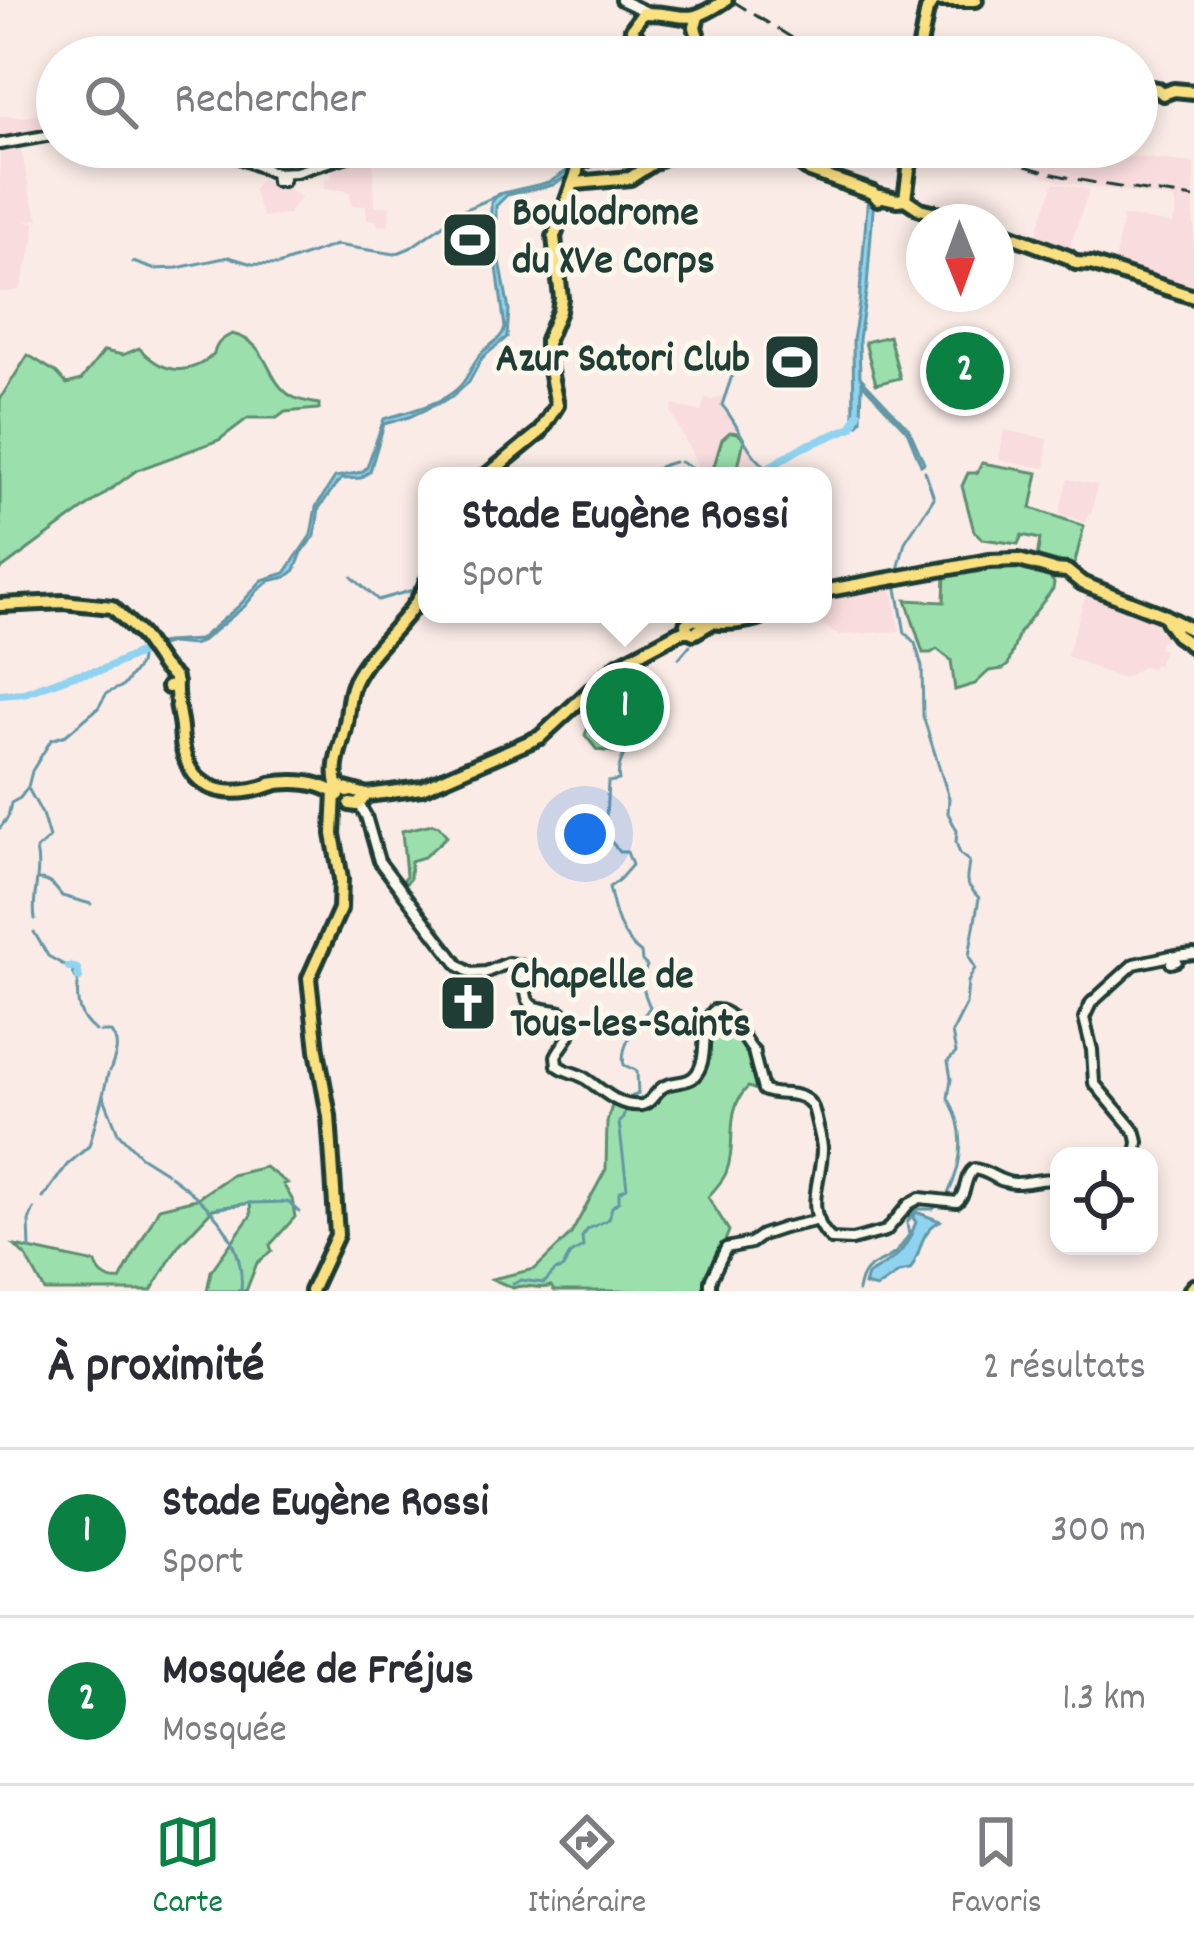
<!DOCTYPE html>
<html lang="fr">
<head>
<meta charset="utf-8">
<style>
  :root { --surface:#fff; --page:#f2f2f3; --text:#2b2b33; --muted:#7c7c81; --line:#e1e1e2; --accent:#0b8043 }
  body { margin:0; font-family:Dekko,sans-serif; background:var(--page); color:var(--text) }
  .controls { position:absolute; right:36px; bottom:36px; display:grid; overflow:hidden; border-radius:24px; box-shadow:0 6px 18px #0003 }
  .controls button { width:108px; height:108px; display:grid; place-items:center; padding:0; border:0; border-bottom:3px solid var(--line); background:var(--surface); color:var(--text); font:60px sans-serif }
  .compass { position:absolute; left:906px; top:204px; width:108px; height:108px; border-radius:50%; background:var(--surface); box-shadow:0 6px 18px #0003; rotate:179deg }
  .you { position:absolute; left:585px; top:834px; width:42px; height:42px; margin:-30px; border:9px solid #fff; border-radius:50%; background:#1a73e8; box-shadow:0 0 0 18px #1a73e833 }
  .badge { display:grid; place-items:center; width:78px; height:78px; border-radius:50%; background:var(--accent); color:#fff; font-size:39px; font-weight:700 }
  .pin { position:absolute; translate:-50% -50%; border:6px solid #fff; box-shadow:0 3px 12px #0006 }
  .popup { position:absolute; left:418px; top:467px; width:414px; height:156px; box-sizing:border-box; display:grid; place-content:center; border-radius:24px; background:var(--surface); filter:drop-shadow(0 3px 9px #0005); font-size:39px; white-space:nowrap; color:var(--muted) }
  .popup b { font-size:45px; color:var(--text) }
  .popup::after { content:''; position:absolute; left:50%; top:100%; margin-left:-24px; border:24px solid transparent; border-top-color:var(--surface) }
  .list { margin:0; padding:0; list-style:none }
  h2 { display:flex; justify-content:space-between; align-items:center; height:156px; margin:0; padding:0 48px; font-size:51px }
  h2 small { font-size:39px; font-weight:400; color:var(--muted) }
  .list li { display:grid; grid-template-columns:78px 1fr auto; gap:36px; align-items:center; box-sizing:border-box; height:168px; padding:0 48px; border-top:3px solid var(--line) }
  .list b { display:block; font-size:45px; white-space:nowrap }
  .list p { margin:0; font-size:39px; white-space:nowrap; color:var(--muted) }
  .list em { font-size:39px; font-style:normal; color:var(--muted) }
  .icon { flex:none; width:66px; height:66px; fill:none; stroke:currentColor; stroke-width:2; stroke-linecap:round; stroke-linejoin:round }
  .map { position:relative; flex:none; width:1194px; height:1291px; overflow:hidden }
  .search { position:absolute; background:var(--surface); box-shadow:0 6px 18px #0003; left:36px; right:36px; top:36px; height:132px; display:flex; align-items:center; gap:30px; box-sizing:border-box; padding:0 42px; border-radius:66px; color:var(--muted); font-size:45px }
  .sheet { height:492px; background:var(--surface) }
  nav { display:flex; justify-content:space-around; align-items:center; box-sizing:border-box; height:168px; border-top:3px solid var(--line); background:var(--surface); font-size:33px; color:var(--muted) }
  nav a { display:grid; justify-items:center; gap:6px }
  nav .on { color:var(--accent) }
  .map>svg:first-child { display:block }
  .built { fill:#f8dcde }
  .green { fill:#9be0ac; stroke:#5d8e70; stroke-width:3 }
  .water { fill:#8fd3f0; stroke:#6297a5; stroke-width:3 }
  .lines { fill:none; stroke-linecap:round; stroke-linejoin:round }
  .stream { stroke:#6297a5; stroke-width:3 }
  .river { stroke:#8fd3f0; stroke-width:8 }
  .minor-casing { stroke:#1f3d34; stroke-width:16 }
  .major-casing { stroke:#1f3d34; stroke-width:20 }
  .minor { stroke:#fbf7ec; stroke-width:8 }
  .major { stroke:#fbe080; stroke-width:10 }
  .rail { stroke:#1f3d34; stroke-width:3; stroke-dasharray:18 9; stroke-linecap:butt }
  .labels { text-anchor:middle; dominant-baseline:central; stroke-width:10; stroke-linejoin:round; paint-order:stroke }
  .poi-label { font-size:42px; font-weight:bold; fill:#1f3d34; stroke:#fbf7ec; text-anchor:start }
</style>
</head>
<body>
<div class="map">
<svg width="1194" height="1291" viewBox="0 0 1194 1291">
  <rect width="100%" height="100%" fill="#faebe6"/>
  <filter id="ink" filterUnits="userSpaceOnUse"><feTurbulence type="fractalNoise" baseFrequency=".00833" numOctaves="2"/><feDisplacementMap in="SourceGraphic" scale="24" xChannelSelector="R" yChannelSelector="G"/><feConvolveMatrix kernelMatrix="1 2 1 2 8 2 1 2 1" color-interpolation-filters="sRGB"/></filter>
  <g filter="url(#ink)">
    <path class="built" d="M57,112V132L0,140V116L23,117Z
      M20,143L30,195L39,219L24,221L35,222L34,239L20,290L0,292V147Z
      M967,147H989L1020,154L1029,151H1078L1194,163V293L1114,266L1123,216L1173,224L1176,212L1174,199L1061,182Z
      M354,157L370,158L373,162L375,206H390L389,225L379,226L376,220H367L366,206L351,205L350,191L324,189L325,179L332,178V164Z
      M261,180L281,185L301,197L288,214L263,217L253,190Z
      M1054,183L1089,190L1068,252L1034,240Z
      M725,394L722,407L736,425L756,461L766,465L752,476H703L671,411L673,405L701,412L705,398L712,400Z
      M1004,430L1047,439L1046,468L999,460Z
      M1068,479L1097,485L1091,515H1088L1086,523L1059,513Z
      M892,583L899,631L839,635L804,614H823V598Z
      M1087,590L1158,619L1174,635L1160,642L1158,648L1164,650L1158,665L1154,664L1152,668L1143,666L1127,677L1119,678L1067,656Z"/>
    <path class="green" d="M232,334C271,343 264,379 291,396C299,401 309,402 319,404V409L285,412L277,418H248L219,440L137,470L0,570V399L28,355L57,373L67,384L81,380L104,351L123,355L139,348C162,373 188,378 214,354C216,343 222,339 232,334Z
      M889,336L900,378L876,384L865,342Z
      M730,432L738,433L744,440L736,476H711L722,439Z
      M982,463L1038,473L1031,508L1084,526L1073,570L1067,565L1057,566L1037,558L1040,539L1022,535L1018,544L983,539L974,531L962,486L968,473H977Z
      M997,563C1018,565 1043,563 1054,583L1053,589L1019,633L1008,665L1003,669L989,671L975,684L955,690L951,660L937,649L931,653H923L906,600L944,602L945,573Z
      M641,657L662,687L660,697L622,753L597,750L585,735L598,700L615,672Z
      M432,824L439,826L447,836L424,857L411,861L410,878L404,886L402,883L406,876C405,860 403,845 402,831Z
      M716,1016L728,1019L753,1062L757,1090L748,1087C723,1111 738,1143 726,1173C722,1182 715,1189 708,1197L729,1231L708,1281L709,1291H554L551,1286C538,1291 527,1282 513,1288L492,1279L535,1269L571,1234L606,1169L607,1122L613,1102L643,1107L664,1089L696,1079L709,1027Z
      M265,1167L287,1183L283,1184L292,1199L295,1217L270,1245L272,1251L257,1263L246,1291H207L211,1271L251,1215L250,1203L213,1209L179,1245L151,1291H45L27,1258L15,1246L96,1263C98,1274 109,1282 120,1280L159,1208L196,1199L232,1175Z"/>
    <path class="water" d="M574,166V171L553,185L507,195L496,206V239L509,310L507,337L482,358L469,382L452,397L409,417L384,424L370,471L361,478L342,479L337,483L319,508L315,536L303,550L295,570L286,577L269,581L258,590L245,606L201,642L193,645L171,643L141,652L165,642L199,640L239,606L262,580L285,573L311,535L316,507L335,477L362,472L367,467L384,419C407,412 439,405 457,389C468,380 471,366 479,356C489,344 500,342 505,328L491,222V203L498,194L550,182Z
      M868,195L874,197L867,286L859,339L860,377L909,429L924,463L921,465L907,431L862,383L861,420L858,424L854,422L853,340L859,304Z
      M916,1212L940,1221C918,1233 923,1251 910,1270L900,1272L876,1288L864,1285L867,1275C897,1257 904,1255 916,1222L913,1218Z"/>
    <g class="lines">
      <path class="stream" d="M133,262L153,269L177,268L229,257L252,264L278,265L336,245L395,254L410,248L464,210L501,194
        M734,370L722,405C739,424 747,455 768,468
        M680,462L689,466L699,476
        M650,476L661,466L674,462
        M897,574L905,542L934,498L925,471
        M352,577L378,600L413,590
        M896,583L905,633L915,643L922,667L923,716L949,798L948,813L957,831L956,842L960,854L969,861C967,885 962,878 979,898L969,956L975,968L968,982L966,1005L952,1033L956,1053L948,1061L951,1079L948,1098C967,1130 963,1164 947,1196
        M693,642L699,636
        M679,658L690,645
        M29,790L42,814L49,838L36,850C42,874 31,897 35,919
        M0,828L8,817L11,803L20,798L28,787L32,771L51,740L66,735L98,708L107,693L123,686L139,665L141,652
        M39,880C50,880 56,888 62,896L91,904
        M34,932L48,956L71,969L78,982
        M78,985C76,1003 79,1020 96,1031
        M100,1032H111C121,1045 115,1057 110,1071
        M108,1074L103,1095L118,1133L140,1156L167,1173
        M170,1176C209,1204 246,1239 241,1291
        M43,1198L67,1165L89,1146L103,1095
        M216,1208L251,1203L288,1202L299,1212
        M30,1249L29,1221L34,1209
        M513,1284L521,1280L544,1283L555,1271L563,1268L570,1254L583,1247L582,1237L588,1229L609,1219L612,1207L619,1201V1192L627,1188L619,1122L623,1118L628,1098L638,1094L637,1071L624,1065C619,1045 639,1023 650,1007C643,992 640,980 647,966L642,961L641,953C620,938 614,911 609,887L617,882L632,865L627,852H620L601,830V824L606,817L608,782L619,780C613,753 652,721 665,698
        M858,1291C863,1262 876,1268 895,1253C900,1249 905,1240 909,1235L907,1223L915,1209H933L940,1203"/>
      <path class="river" d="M755,476L799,449L852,427L858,413
        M0,695L24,693L74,675L102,670L150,648
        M69,967L77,969L79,978"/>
      <g class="minor-casing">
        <path id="minor" d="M621,0L647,12
          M0,144L57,134
          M213,147L275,173L276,181H283L284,176
          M514,147L527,153L578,163
          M275,173L296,172L377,147
          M359,804L366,816L379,861L459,966L471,973L487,972
          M1176,956L1194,954
          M1171,963L1177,961L1176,956
          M484,973L508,963L520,965C531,982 518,1004 540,1008C547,1010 554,1010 561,1012C581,1032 565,1038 556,1056L557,1065C565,1072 574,1072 583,1077C601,1088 617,1108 642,1105C652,1103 655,1092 663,1087C674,1080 689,1085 697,1073C710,1055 698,1028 714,1010
          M714,1010C736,1008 739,1037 755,1053
          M753,1051L763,1090C776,1097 795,1090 808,1101C814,1107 814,1111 816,1119C818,1128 821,1138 822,1147C823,1179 801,1210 831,1239L852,1240L886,1231L909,1204L920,1198L957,1202C968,1193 963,1177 974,1169C990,1171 999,1183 1015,1183C1031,1183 1043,1177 1059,1180
          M1136,1156L1138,1142L1136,1133L1094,1083L1092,1050L1084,1018L1091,1003L1134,964L1171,956
          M710,1291V1281L726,1248L751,1243L762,1235L783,1228L819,1220"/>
      </g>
      <g class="major-casing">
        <path id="major" d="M941,0H976
          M918,56L927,10L934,0
          M648,57L632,29L643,13C688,12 682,29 726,0
          M698,57L700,44L695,27L698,17
          M1137,86L1157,89L1163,94L1174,90L1194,92
          M777,147L810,171L873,193L878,199
          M576,183L630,178L661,158L686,147
          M875,195L897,200L905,199L920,209L972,222
          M905,199L912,147
          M996,230L1068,257L1076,263L1091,264L1194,297
          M486,476L540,432L557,405L547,356V340L559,311L561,298L554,237L577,172L578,163L596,156L607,147
          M823,591L989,561L1019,560L1054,570L1067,571L1082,583L1161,614L1190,629
          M0,605L63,602L112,607L141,635L163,667L175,678V685L168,687
          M1167,621L1177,635L1194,647
          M687,630L686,624L691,619C717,625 745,624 770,614
          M176,683C175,697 178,708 180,721C182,730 181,740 183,749C193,798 237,797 274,784
          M270,784C294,780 319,781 339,795
          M345,789L367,795L422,788L540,737L618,665L678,633L687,630L694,633L711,623
          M348,792L337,784C332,764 341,748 345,728C349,712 347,698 354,682C372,644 413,620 427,581
          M350,804L357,805L367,795
          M311,1291L337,1235L329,1116L317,1050L309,978L340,909L341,879L333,834L335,792
          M1190,1291L1194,1286"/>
      </g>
      <use href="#minor" class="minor"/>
      <use href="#major" class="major"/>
      <path class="rail" d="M731,0L823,57
        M975,147C1045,179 1119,187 1194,198"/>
    </g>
  </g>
  <defs>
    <g id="stadium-square" transform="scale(3)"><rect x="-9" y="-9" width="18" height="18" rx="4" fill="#1f3d34" stroke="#fbf7ec"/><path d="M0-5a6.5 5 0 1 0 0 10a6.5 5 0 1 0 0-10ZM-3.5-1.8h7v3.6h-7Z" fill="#fff"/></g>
    <g id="church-square" transform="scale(3)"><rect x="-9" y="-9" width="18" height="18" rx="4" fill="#1f3d34" stroke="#fbf7ec"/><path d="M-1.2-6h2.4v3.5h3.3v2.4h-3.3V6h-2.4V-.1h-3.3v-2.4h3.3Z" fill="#fff"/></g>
  </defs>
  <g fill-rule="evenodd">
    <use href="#stadium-square" x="470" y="240"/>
    <use href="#stadium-square" x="792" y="362"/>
    <use href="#church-square" x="468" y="1003"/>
  </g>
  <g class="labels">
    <g class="poi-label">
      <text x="512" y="216">Boulodrome<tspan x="512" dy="48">du XVe Corps</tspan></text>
      <text x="750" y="362" text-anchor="end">Azur Satori Club</text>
      <text x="510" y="979">Chapelle de<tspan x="510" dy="48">Tous-les-Saints</tspan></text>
    </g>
  </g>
</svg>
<div class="controls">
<button><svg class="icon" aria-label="locate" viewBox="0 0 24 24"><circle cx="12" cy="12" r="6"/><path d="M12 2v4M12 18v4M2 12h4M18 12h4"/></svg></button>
</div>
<svg class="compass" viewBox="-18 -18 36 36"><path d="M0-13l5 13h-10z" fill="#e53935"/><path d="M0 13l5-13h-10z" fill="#7c7c81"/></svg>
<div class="you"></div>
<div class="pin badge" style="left:625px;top:707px">1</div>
<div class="popup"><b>Stade Eugène Rossi</b>Sport</div>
<div class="pin badge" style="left:965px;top:371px">2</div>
<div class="search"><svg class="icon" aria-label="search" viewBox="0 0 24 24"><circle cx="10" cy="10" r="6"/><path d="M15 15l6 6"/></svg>Rechercher</div>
</div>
<section class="sheet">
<h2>À proximité<small>2 résultats</small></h2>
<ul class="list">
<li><span class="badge">1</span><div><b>Stade Eugène Rossi</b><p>Sport</p></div><em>300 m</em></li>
<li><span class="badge">2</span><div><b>Mosquée de Fréjus</b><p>Mosquée</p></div><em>1.3 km</em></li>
</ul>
</section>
<nav>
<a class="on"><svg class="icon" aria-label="map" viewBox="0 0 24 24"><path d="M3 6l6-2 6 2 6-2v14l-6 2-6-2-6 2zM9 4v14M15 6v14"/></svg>Carte</a>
<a><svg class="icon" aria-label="directions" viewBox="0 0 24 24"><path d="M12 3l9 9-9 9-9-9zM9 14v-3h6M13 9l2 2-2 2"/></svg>Itinéraire</a>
<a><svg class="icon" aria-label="saved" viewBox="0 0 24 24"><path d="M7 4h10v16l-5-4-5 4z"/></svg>Favoris</a>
</nav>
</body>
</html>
